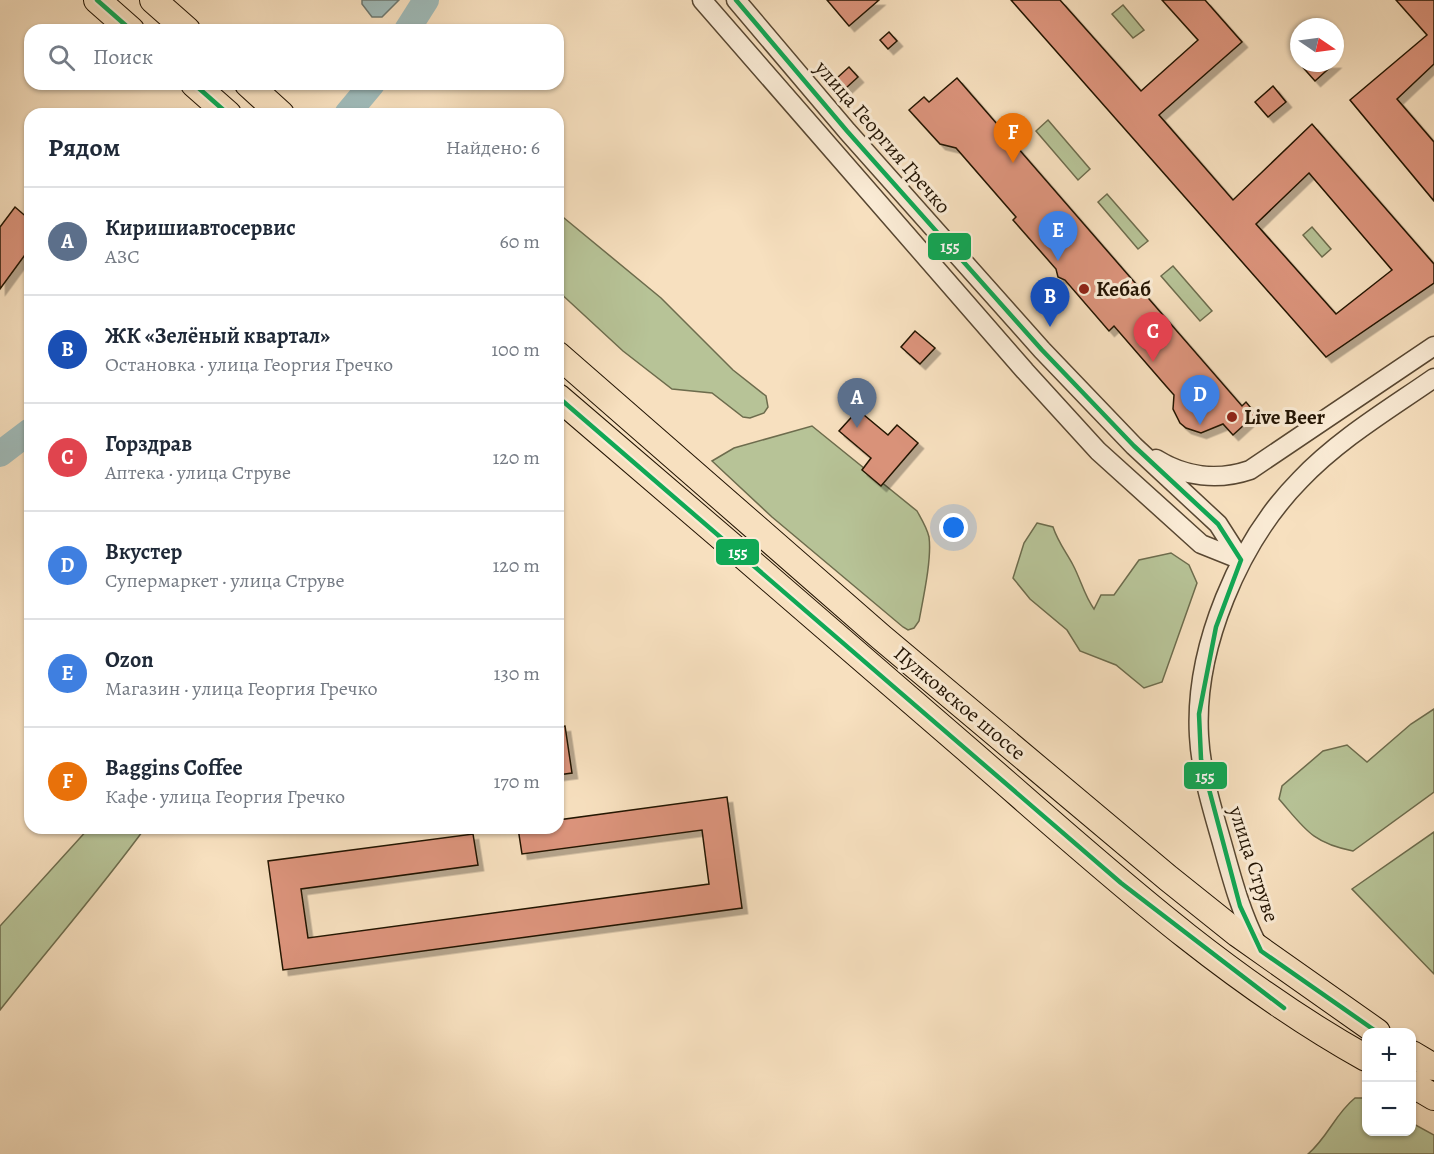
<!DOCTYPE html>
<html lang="ru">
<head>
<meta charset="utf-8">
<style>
  :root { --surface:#fff; --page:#f6f6f7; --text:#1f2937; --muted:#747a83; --line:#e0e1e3; --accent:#8f2418 }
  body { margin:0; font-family:Alegreya,serif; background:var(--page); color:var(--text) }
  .controls { position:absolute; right:18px; bottom:18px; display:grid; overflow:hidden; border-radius:12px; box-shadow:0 2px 4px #0004 }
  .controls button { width:54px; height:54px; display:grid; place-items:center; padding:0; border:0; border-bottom:2px solid var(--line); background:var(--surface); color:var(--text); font:30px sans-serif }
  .compass { position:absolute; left:1290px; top:18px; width:54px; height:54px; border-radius:50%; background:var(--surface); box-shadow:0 2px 4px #0004; rotate:103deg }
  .you { position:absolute; left:954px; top:528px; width:21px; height:21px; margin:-15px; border:4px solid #fff; border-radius:50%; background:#1a73e8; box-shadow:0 0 0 9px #1a73e833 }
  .badge { display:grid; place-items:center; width:39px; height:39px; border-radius:50%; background:var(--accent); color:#fff; font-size:20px; font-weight:700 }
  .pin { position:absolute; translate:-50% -50px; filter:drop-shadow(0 2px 3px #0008) }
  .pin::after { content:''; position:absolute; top:32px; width:21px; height:18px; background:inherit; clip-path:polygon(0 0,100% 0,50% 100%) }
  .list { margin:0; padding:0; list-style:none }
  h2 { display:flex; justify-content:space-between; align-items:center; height:78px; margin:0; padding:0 24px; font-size:26px }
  h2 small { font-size:20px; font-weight:400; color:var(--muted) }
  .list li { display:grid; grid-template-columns:39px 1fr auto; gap:18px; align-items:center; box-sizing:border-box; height:108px; padding:0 24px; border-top:2px solid var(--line) }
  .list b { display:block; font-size:22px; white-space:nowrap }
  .list p { margin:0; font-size:20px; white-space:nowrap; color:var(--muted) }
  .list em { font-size:20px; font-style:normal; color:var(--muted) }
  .icon { flex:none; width:33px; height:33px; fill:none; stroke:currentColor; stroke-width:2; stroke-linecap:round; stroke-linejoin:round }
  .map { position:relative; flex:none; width:1434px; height:1154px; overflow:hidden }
  .search { position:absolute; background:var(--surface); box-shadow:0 2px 4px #0004; left:24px; top:24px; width:540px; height:66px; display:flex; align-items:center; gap:15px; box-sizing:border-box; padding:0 21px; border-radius:18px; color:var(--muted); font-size:22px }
  .panel { position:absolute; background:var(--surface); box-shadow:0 2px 4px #0004; left:24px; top:108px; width:540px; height:726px; border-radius:18px }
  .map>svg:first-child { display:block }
  .green { fill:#b7c397; stroke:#6d6c4d; stroke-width:1.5 }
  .water { fill:#9fbbba; stroke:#6d7871; stroke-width:1.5 }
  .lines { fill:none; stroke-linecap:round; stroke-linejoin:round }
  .river { stroke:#9fbbba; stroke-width:26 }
  .building { fill:#dc947b; stroke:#231403; stroke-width:1.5; fill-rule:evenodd; filter:url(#shadow) }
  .minor-casing { stroke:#584732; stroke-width:21 }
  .highway-casing { stroke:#231403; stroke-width:28 }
  .minor { stroke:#faebd5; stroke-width:18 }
  .highway { stroke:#f7e0bf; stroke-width:26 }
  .bus-1-casing { stroke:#faebd5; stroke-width:9 }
  .bus-1 { stroke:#10a855; stroke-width:4.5 }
  .poi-dot { fill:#8f2418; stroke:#faebd5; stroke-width:2 }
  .labels { text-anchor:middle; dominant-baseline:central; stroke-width:6; stroke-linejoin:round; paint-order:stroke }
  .street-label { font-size:21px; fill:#231403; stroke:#faebd5 }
  .poi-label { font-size:21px; font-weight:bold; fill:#231403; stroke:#faebd5; text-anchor:start }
  .line-badge { stroke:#faebd5; stroke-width:2 }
  .badge-label { font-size:16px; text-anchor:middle; font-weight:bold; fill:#fff }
</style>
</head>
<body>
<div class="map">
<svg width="1434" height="1154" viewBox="0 0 1434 1154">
  <defs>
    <filter id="shadow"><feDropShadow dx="5.5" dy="5.5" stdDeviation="0" flood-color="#0004"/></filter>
  </defs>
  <rect width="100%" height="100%" fill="#f7e0bf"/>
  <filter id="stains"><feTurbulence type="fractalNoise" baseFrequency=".00333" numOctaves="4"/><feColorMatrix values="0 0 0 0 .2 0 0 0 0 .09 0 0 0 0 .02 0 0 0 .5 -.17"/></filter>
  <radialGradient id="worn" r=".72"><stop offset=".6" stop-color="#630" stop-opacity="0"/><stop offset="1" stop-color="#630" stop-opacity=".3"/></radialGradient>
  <path class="green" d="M1123,5L1144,30L1133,38L1112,14Z
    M1048,120L1090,169L1078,180L1036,131Z
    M1107,194L1148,241L1138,249L1098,202Z
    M558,213L661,298L733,370L766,396L768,407L764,413L750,418L743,417L712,393L672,389L623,351L558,291Z
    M1312,227L1331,249L1322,257L1303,235Z
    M1173,266L1212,311L1200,321L1161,276Z
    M812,426L917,511C922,520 927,528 929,537C932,559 923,599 919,621L914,628L908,630L903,627L772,517L712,461L734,448Z
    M1037,523L1053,527C1058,542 1066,552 1073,565C1081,580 1084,595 1094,609L1101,595H1114L1139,560L1171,553L1189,565L1197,583L1162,682L1144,688L1116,665L1080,651L1067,630L1030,599L1013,578L1024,543Z
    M1434,709V792L1353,851C1312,843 1305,829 1279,799L1282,786L1323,751L1347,745L1367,762L1411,724Z
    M89,828H145C99,891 48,949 0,1010V926Z
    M1434,832V974L1352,889Z
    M1355,1098H1366V1132H1412V1123L1434,1135V1154H1308C1328,1137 1335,1114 1355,1098Z"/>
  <path class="water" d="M362,0H399L382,17H372L362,4Z"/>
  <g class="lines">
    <path class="river" d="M407,30L426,0
      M347,114L372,84
      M0,454L30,431"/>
  </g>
  <path class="building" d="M827,0H879L849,26Z
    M1011,0H1060L1141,91L1198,40L1162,0H1205L1242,42L1159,115L1233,200L1312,124L1434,264V283L1326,357ZM1309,173L1392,270L1336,314L1256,224Z
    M1396,0H1434V64L1397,99L1434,142V201L1350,100L1427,35Z
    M889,32L897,41L888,49L880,40Z
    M1299,63H1335L1315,81Z
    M849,67L858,77L846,88L837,78Z
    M957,78L1242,406L1246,402L1256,414L1233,435L1223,424L1201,433L1186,428L1180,423L1173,409L1174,395L1166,386L1114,326L1109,331L1065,280L1058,277L1056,269L1013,220L1016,217L956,148L940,144L909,110L924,97L929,102Z
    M1273,86L1286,102L1268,117L1255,102Z
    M15,207L30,220V248L0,289V227Z
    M915,331L935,348L920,364L901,347Z
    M858,410L888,435L897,425L918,443L881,486L862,470L871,458L839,431Z
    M565,726L572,773L558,775V727Z
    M727,797L742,908L283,970L268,861L473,834L478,865L301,889L308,938L709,884L702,830L522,854L518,828H558V820Z"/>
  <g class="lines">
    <g class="minor-casing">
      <path id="minor" d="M702,0L1025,371L1098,451L1201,544L1241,560
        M736,0L847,131L1042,350L1134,446L1218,524L1241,560
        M1156,459C1185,477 1218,481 1250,470L1434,346
        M1258,946C1241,913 1232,879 1222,843C1212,808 1201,773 1199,736C1194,648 1239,542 1300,480C1339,439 1388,410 1434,378"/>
    </g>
    <g class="highway-casing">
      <path id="highway" d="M97,0L131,30
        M153,0L187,30
        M194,84L228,114
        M248,84L281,114
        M558,355L881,637L1168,878L1238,934L1377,1032
        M558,397C695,514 832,632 968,750C1095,860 1219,976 1366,1058
        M1412,1054L1434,1067
        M1412,1084L1434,1097"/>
    </g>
    <use href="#minor" class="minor"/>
    <use href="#highway" class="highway"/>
    <g class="bus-1-casing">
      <path id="bus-1" d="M97,0L131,30
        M736,0L847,131L1042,350L1134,446L1218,524L1241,560L1216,627L1199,714L1201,759L1240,906L1261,951L1377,1032
        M194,84L228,114
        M558,397L1121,883L1284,1008"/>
    </g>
    <use href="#bus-1" class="bus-1"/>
  </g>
  <g class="poi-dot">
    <circle cx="1084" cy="289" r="6"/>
    <circle cx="1232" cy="417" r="6"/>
  </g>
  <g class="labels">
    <g class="street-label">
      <text transform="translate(883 137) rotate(49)">улица Георгия Гречко</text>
      <text transform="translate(960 703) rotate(40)">Пулковское шоссе</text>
      <text transform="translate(1254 864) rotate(72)">улица Струве</text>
    </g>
    <g class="poi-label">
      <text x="1096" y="289">Кебаб</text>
      <text x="1244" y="417">Live Beer</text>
    </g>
  </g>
  <g class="line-badge">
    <rect x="927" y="232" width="45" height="29" rx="6" fill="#10a855"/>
    <rect x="715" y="538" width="45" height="28" rx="6" fill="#10a855"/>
    <rect x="1183" y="761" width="45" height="29" rx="6" fill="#10a855"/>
  </g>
  <g class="badge-label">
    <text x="950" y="252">155</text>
    <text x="738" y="558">155</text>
    <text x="1205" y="782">155</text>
  </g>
  <rect width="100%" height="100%" filter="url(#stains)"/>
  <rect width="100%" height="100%" fill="url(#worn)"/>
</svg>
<div class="controls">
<button>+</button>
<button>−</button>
</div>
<svg class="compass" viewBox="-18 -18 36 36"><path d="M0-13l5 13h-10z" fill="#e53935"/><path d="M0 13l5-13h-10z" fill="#747a83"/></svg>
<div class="you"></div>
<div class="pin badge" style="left:857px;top:428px;background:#5c6f8a">A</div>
<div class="pin badge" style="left:1050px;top:327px;background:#1a4fb4">B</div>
<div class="pin badge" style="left:1153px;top:362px;background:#e0444e">C</div>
<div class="pin badge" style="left:1200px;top:425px;background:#3f7fe0">D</div>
<div class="pin badge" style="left:1058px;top:261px;background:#3f7fe0">E</div>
<div class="pin badge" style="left:1013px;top:163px;background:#e8710a">F</div>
<div class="search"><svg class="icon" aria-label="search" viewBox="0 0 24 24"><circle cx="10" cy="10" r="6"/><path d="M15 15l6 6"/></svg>Поиск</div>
<section class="panel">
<h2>Рядом<small>Найдено: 6</small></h2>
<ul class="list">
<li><span class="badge" style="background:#5c6f8a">A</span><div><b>Киришиавтосервис</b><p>АЗС</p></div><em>60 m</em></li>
<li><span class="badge" style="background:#1a4fb4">B</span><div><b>ЖК «Зелёный квартал»</b><p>Остановка · улица Георгия Гречко</p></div><em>100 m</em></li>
<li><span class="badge" style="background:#e0444e">C</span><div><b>Горздрав</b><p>Аптека · улица Струве</p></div><em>120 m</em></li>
<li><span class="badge" style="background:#3f7fe0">D</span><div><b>Вкустер</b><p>Супермаркет · улица Струве</p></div><em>120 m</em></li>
<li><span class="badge" style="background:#3f7fe0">E</span><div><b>Ozon</b><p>Магазин · улица Георгия Гречко</p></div><em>130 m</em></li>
<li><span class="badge" style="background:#e8710a">F</span><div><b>Baggins Coffee</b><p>Кафе · улица Георгия Гречко</p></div><em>170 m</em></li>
</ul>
</section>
</div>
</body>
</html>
